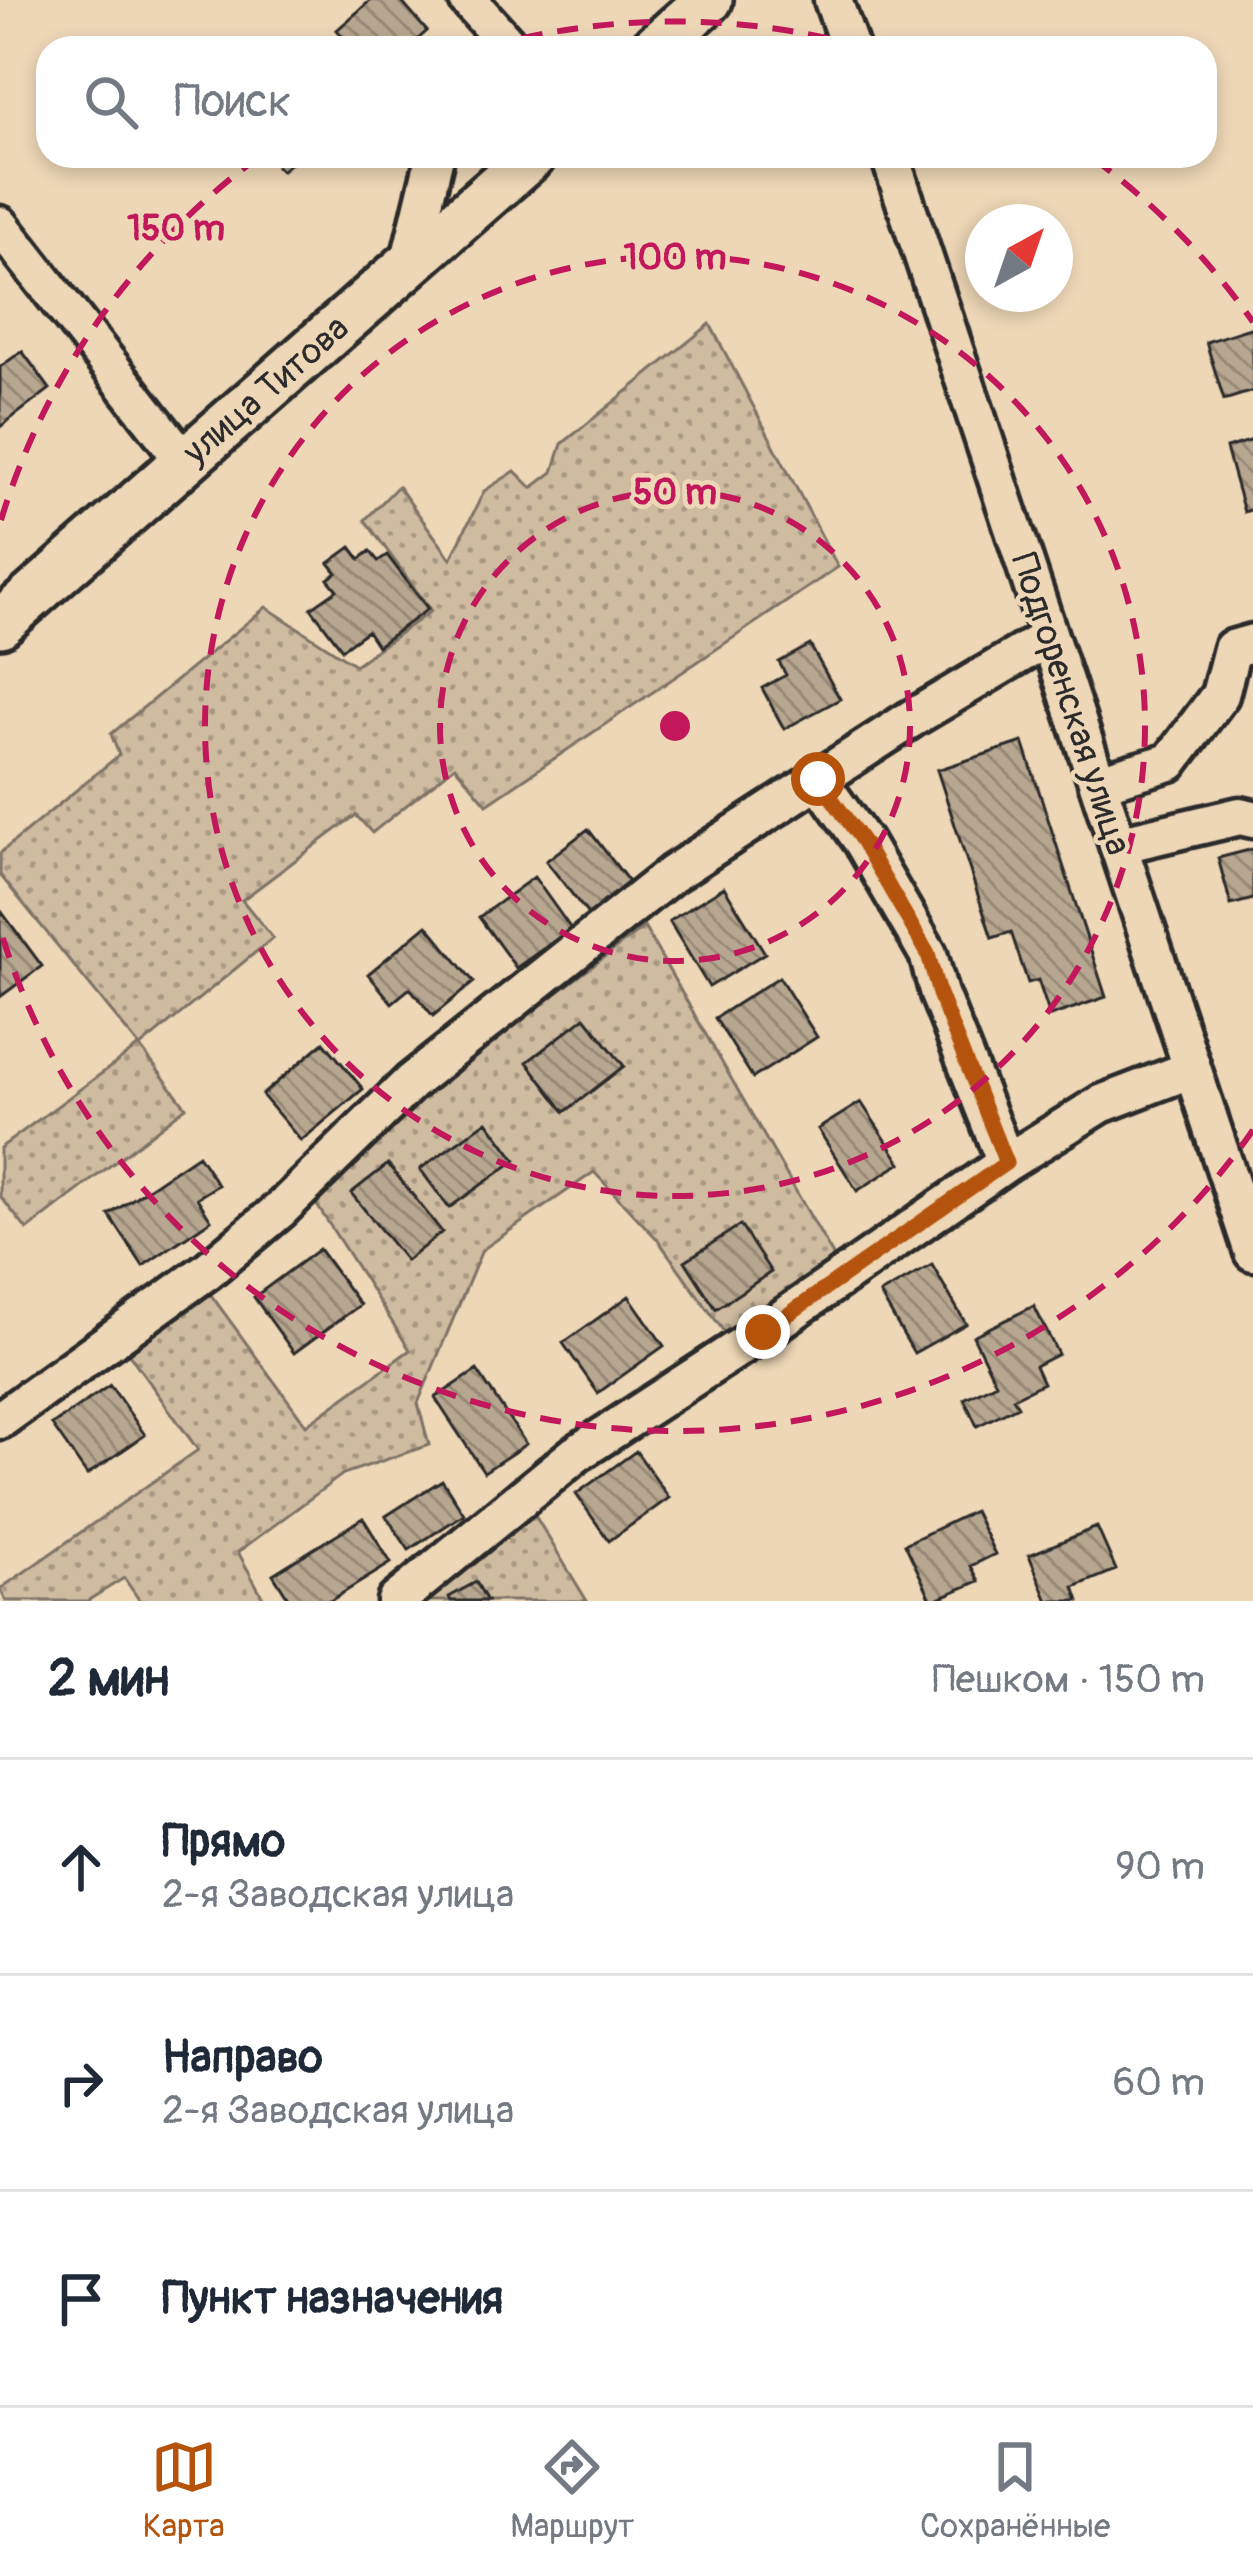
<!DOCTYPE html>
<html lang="ru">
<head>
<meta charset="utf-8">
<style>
  :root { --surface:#fff; --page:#f2f2f3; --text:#1f2937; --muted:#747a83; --line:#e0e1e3; --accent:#b45309 }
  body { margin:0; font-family:Pangolin,sans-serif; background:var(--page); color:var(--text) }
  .compass { position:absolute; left:965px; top:204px; width:108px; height:108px; border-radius:50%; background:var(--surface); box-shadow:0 6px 18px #0003; rotate:40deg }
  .stop { position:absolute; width:36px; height:36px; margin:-27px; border:9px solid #b45309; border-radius:50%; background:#fff }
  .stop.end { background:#b45309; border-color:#fff; box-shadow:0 3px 12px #0008 }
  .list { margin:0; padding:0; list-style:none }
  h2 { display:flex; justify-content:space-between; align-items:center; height:156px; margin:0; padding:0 48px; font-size:51px }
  h2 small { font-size:39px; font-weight:400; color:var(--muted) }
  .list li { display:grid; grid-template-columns:78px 1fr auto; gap:36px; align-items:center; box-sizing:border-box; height:216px; padding:0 48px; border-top:3px solid var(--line) }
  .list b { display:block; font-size:45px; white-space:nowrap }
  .list p { margin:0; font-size:39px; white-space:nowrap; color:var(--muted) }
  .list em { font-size:39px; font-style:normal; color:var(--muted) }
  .icon { flex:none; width:66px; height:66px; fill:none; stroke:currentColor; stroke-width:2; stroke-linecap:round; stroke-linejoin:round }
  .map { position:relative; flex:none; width:1253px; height:1601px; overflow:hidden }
  .search { position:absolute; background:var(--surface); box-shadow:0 6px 18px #0003; left:36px; right:36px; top:36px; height:132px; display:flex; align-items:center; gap:30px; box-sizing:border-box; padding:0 42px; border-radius:36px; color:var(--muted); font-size:45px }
  .sheet { height:804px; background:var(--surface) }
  nav { display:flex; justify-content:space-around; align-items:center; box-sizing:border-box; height:168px; border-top:3px solid var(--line); background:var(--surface); font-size:33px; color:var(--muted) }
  nav a { display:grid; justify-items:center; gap:6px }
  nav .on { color:var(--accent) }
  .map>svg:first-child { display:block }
  .garden { fill:url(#garden-dots); stroke:#7d7366; stroke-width:3 }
  .building { fill:url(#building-back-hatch); stroke:#2b2b2b; stroke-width:3 }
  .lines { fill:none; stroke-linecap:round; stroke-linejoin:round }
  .minor-casing { stroke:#2b2b2b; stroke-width:45 }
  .major-casing { stroke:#2b2b2b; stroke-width:54 }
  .minor { stroke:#eed7b7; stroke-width:36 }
  .major { stroke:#eed7b7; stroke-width:45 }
  .route { stroke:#b45309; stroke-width:15 }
  .ring { fill:none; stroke:#c2185b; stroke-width:6; stroke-dasharray:21 15 }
  .labels { text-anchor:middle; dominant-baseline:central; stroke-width:9; stroke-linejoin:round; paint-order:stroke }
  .street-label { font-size:36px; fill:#2b2b2b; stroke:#eed7b7 }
  .centre { fill:#c2185b; stroke:#eed7b7; stroke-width:6 }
  .ring-label { font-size:36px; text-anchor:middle; font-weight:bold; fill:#c2185b; stroke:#eed7b7; stroke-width:9; stroke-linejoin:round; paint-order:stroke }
</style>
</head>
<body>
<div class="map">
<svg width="1253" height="1601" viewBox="0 0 1253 1601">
  <defs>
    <pattern id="garden-dots" width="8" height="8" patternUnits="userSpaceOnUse" patternTransform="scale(3)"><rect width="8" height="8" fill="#cfbba0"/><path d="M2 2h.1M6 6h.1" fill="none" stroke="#a89883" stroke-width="1.8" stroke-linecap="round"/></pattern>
    <pattern id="building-back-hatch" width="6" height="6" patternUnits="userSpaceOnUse" patternTransform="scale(3)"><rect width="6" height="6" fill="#b8a790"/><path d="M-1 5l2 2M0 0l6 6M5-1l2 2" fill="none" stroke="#968876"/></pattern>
  </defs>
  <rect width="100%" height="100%" fill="#eed7b7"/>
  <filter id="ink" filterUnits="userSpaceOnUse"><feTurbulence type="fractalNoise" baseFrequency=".00833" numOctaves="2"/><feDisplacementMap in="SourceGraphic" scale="24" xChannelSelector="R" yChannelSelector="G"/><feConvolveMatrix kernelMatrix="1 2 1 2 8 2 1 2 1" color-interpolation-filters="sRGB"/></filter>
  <g filter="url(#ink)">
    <path class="garden" d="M710,324L838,567L487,804L455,766L372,833L356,815L242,900L273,938L140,1047L186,1107L27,1230L0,1196V1148L139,1046L0,875V853L119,755L111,734L266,607L355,665L431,611L365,520L398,486L451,559L484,491L515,471L532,488L553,472L562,444Z
      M644,927L835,1259L727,1336L658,1240L594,1172L482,1250L418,1403L429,1445L343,1474L238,1552L265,1601H140L124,1578L87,1601H6L0,1589L198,1450L124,1347L206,1288L306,1425L410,1350L313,1199L391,1119Z
      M534,1514L587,1601H413Z"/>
    <path class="building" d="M371,0H400L427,31L408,48H353L337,30Z
      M268,156H299L281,171Z
      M1253,327V391L1224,400L1206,342Z
      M22,351L50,389L0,427V367Z
      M1253,440V509L1244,512L1226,448Z
      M351,547L360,559L370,551L378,561L387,555L428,609L377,646L367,631L342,649L311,608L337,590L328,579L337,573L329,563Z
      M810,645L840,699L784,729L762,688L786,675L779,662Z
      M1023,742L1106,997L1050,1016L1038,980L1028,983L1011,932L992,938L937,770Z
      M588,829L632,886L590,917L546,861Z
      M1253,849V899L1231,905L1218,858Z
      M534,877L571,929L516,968L479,917Z
      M724,887L765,953L709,987L669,921Z
      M1,911L42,966L0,997V912Z
      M427,925L474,982L433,1016L410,988L392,1003L368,974Z
      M779,977L817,1037L753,1078L715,1018Z
      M585,1017L624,1066L565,1112L527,1062Z
      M324,1042L363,1089L301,1141L262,1095Z
      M861,1102L901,1163L857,1191L818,1129Z
      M487,1121L516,1160L449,1208L420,1169Z
      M198,1155L218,1185L197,1198L211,1220L143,1266L109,1215Z
      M388,1164L442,1232L406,1261L351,1193Z
      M740,1225L771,1272L716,1309L685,1261Z
      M319,1249L360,1305L294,1353L254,1297Z
      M932,1265L966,1324L914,1353L880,1294Z
      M629,1296L664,1346L598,1393L563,1343Z
      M1034,1306L1058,1354L1035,1366L1043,1383L1013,1398L1018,1406L977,1426L964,1399L996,1383L973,1336Z
      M477,1370L526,1444L484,1472L435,1398Z
      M110,1385L145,1435L87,1475L52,1425Z
      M636,1451L669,1498L609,1541L576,1494Z
      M442,1480L464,1514L409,1550L386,1516Z
      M974,1511L995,1554L971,1566L979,1581L932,1601L905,1544Z
      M363,1518L391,1563L330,1601H290L273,1574Z
      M1097,1527L1116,1570L1074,1587L1079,1601H1048L1029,1555Z
      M476,1582L487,1601H451L449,1597Z"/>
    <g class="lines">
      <g class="minor-casing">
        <path id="minor" d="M468,0L511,48
          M833,0L850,48
          M890,156L1253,1252
          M0,225L185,462
          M409,264L435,156
          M1098,783L1170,762L1220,695L1232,649L1253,643
          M1118,845L1240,816L1253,819
          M1006,1163L1101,1104L1192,1069
          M0,1420L207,1271L280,1210L411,1082L672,874L911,719L1049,637
          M396,1601L576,1454L763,1332L1006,1163L939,994L928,954L863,842L818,779"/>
      </g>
      <g class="major-casing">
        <path id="major" d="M654,48L709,0
          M0,624L532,156"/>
      </g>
      <use href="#minor" class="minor"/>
      <use href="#major" class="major"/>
    </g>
  </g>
  <g class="lines" filter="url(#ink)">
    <path class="route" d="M763,1332L1006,1163L939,994L928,954L863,842L818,779"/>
  </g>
  <g class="ring">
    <circle cx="675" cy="726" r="235"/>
    <circle cx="675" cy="726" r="470"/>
    <path d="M1253 1130A705 705 0 0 1 1 932M1 520A705 705 0 0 1 256 159M487 47A705 705 0 0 1 863 47M1094 159A705 705 0 0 1 1253 322"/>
  </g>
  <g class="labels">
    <g class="street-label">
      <text transform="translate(266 390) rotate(-41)">улица Титова</text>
      <text transform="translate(1071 704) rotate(72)">Подгоренская улица</text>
    </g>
  </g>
  <circle cx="675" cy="726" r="18" class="centre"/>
  <g class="ring-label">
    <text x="176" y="240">150 m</text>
    <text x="675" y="269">100 m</text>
    <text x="675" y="504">50 m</text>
  </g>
</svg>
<svg class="compass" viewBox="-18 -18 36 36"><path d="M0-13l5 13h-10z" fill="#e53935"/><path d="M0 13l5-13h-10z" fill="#747a83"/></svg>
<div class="stop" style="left:818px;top:779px"></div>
<div class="stop end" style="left:763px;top:1332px"></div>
<div class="search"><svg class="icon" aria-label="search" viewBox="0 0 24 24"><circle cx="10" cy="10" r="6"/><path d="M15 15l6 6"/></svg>Поиск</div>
</div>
<section class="sheet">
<h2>2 мин<small>Пешком · 150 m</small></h2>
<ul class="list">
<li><svg class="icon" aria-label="ahead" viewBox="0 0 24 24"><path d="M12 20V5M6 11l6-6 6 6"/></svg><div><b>Прямо</b><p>2-я Заводская улица</p></div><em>90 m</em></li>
<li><svg class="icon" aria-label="right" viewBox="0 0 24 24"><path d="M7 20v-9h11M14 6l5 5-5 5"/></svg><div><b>Направо</b><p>2-я Заводская улица</p></div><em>60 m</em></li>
<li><svg class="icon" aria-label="arrive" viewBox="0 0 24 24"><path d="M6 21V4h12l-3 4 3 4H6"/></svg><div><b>Пункт назначения</b></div></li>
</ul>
</section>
<nav>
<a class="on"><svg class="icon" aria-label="map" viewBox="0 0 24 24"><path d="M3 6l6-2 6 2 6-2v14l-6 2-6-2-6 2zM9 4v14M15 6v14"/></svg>Карта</a>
<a><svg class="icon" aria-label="directions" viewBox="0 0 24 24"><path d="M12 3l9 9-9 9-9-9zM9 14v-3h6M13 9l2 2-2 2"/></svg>Маршрут</a>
<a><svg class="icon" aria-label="saved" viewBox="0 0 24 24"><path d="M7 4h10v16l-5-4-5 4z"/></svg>Сохранённые</a>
</nav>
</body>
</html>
